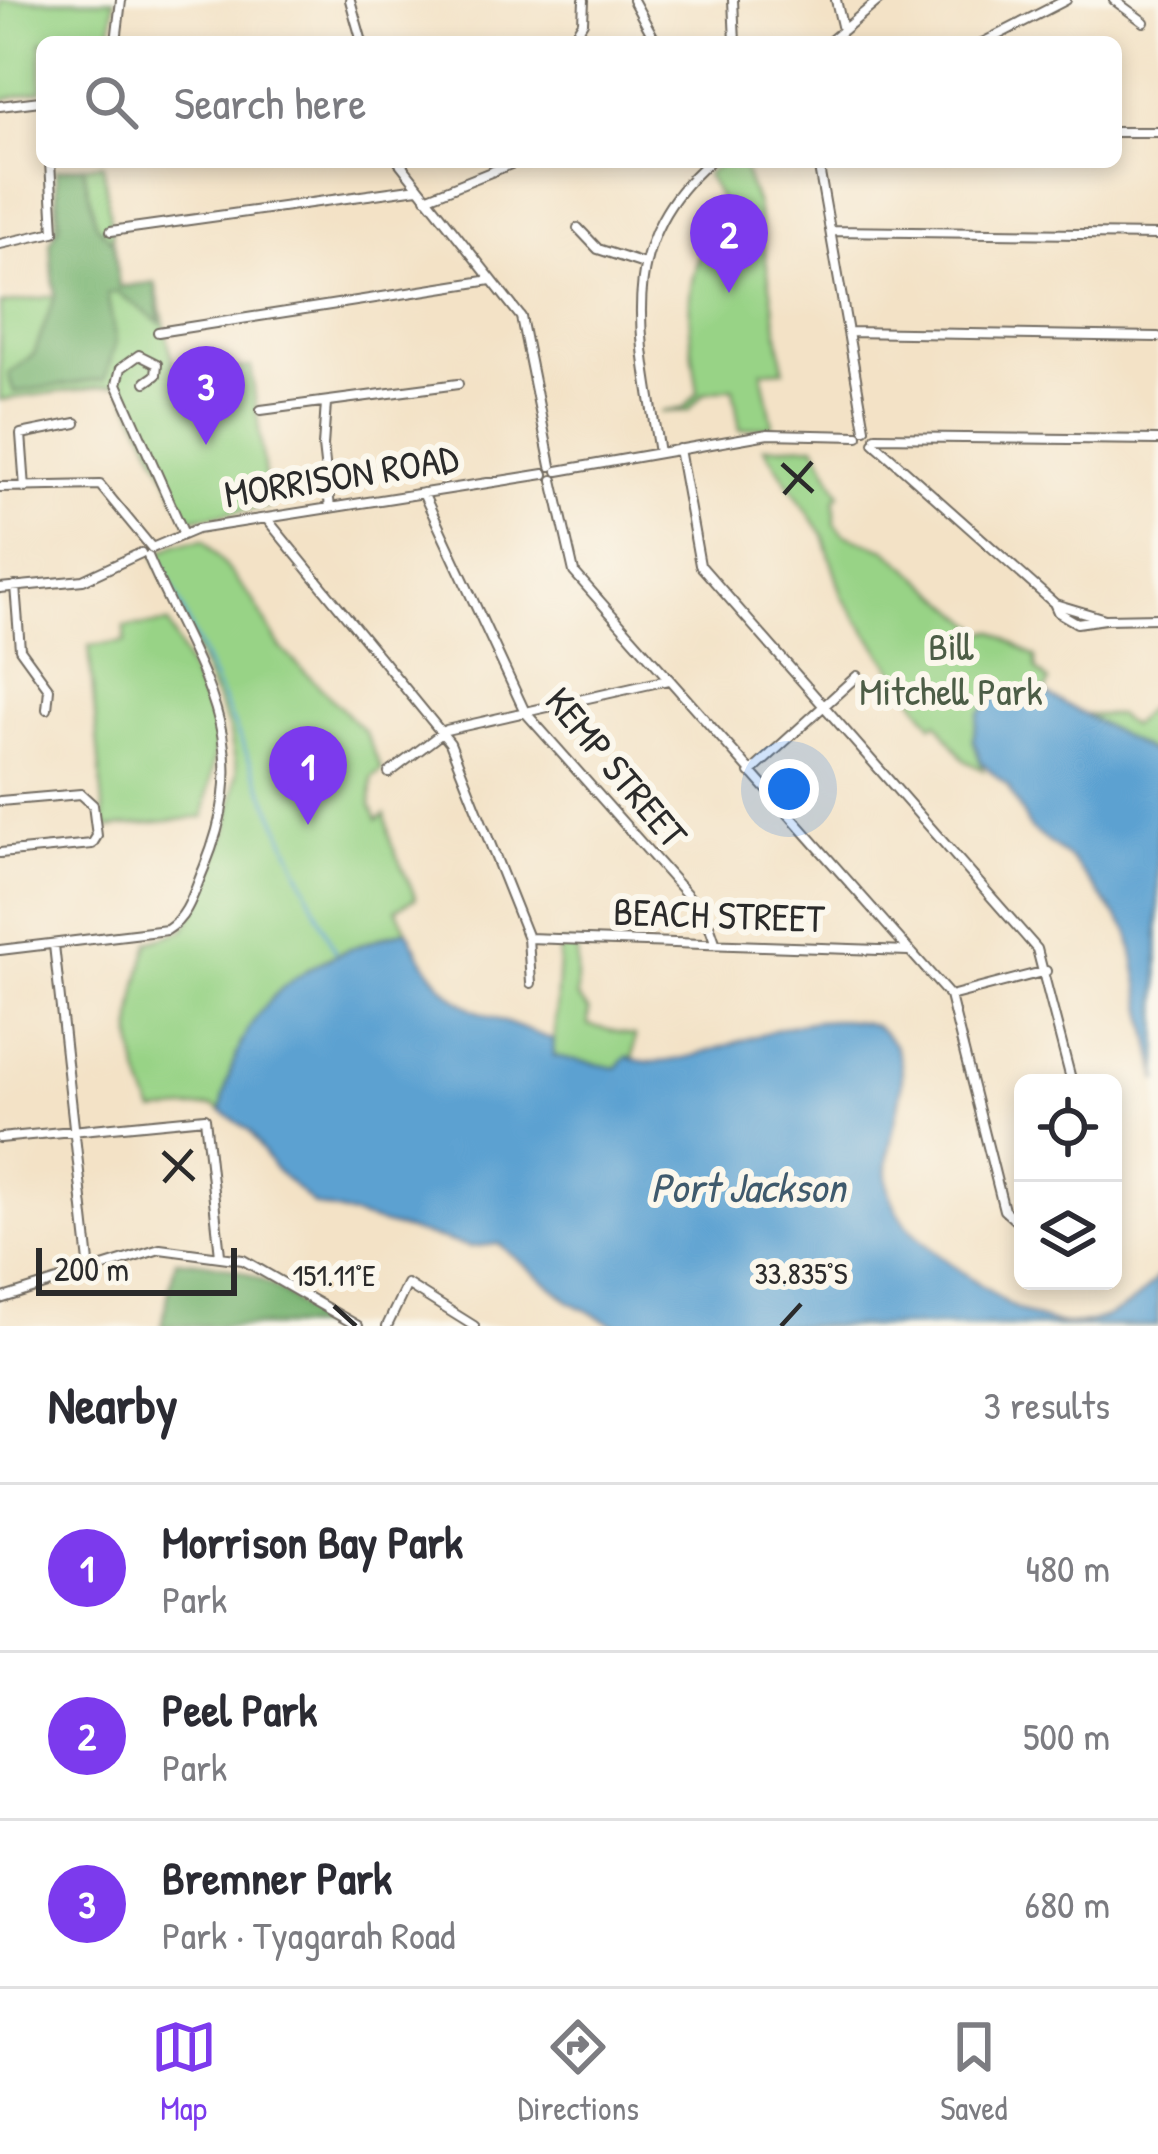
<!DOCTYPE html>
<html lang="en">
<head>
<meta charset="utf-8">
<style>
  :root { --surface:#fff; --page:#f2f2f3; --text:#2b2b33; --muted:#7c7c81; --line:#e1e1e2; --accent:#7c3aed }
  body { margin:0; font-family:"Patrick Hand",sans-serif; background:var(--page); color:var(--text) }
  .controls { position:absolute; right:36px; bottom:36px; display:grid; overflow:hidden; border-radius:18px; box-shadow:0 6px 18px #0003 }
  .controls button { width:108px; height:108px; display:grid; place-items:center; padding:0; border:0; border-bottom:3px solid var(--line); background:var(--surface); color:var(--text); font:60px sans-serif }
  .scale { position:absolute; left:36px; bottom:30px; width:201px; box-sizing:border-box; padding-left:12px; border:6px solid #2b2b2b; border-top:0; font-size:33px; line-height:42px; white-space:nowrap; color:#2b2b2b; -webkit-text-stroke:9px #fbf7ec; paint-order:stroke }
  .you { position:absolute; left:789px; top:789px; width:42px; height:42px; margin:-30px; border:9px solid #fff; border-radius:50%; background:#1a73e8; box-shadow:0 0 0 18px #1a73e833 }
  .badge { display:grid; place-items:center; width:78px; height:78px; border-radius:50%; background:var(--accent); color:#fff; font-size:39px; font-weight:700 }
  .pin { position:absolute; translate:-50% -99px; filter:drop-shadow(0 3px 6px #0008) }
  .pin::after { content:''; position:absolute; top:63px; width:42px; height:36px; background:inherit; clip-path:polygon(0 0,100% 0,50% 100%) }
  .list { margin:0; padding:0; list-style:none }
  h2 { display:flex; justify-content:space-between; align-items:center; height:156px; margin:0; padding:0 48px; font-size:51px }
  h2 small { font-size:39px; font-weight:400; color:var(--muted) }
  .list li { display:grid; grid-template-columns:78px 1fr auto; gap:36px; align-items:center; box-sizing:border-box; height:168px; padding:0 48px; border-top:3px solid var(--line) }
  .list b { display:block; font-size:45px; white-space:nowrap }
  .list p { margin:0; font-size:39px; white-space:nowrap; color:var(--muted) }
  .list em { font-size:39px; font-style:normal; color:var(--muted) }
  .icon { flex:none; width:66px; height:66px; fill:none; stroke:currentColor; stroke-width:2; stroke-linecap:round; stroke-linejoin:round }
  .map { position:relative; flex:none; width:1158px; height:1326px; overflow:hidden }
  .search { position:absolute; background:var(--surface); box-shadow:0 6px 18px #0003; left:36px; right:36px; top:36px; height:132px; display:flex; align-items:center; gap:30px; box-sizing:border-box; padding:0 42px; border-radius:18px; color:var(--muted); font-size:45px }
  .sheet { height:660px; background:var(--surface) }
  nav { display:flex; justify-content:space-around; align-items:center; box-sizing:border-box; height:168px; border-top:3px solid var(--line); background:var(--surface); font-size:33px; color:var(--muted) }
  nav a { display:grid; justify-items:center; gap:6px }
  nav .on { color:var(--accent) }
  .map>svg:first-child { display:block }
  .green { fill:#98d386; stroke:#627f58; stroke-width:3 }
  .forest { fill:#7ab573; stroke:#52704f; stroke-width:3 }
  .water { fill:#5ca1d1; stroke:#44667e; stroke-width:3 }
  .lines { fill:none; stroke-linecap:round; stroke-linejoin:round }
  .stream { stroke:#5ca1d1; stroke-width:3 }
  .minor-casing { stroke:#716b61; stroke-width:12 }
  .minor { stroke:#fff; stroke-width:8 }
  .ticks { fill:none; stroke:#2b2b2b; stroke-width:4.5 }
  .labels { text-anchor:middle; dominant-baseline:central; stroke-width:12; stroke-linejoin:round; paint-order:stroke }
  .street-label { font-size:39px; fill:#2b2b2b; stroke:#fbf7ec }
  .park-label { font-size:39px; fill:#4c5d46; stroke:#fbf7ec }
  .water-label { font-size:42px; font-style:italic; fill:#3f5a6d; stroke:#fbf7ec }
  .ticks-label { font-size:30px; text-anchor:middle; fill:#2b2b2b; stroke:#fbf7ec; stroke-width:12; stroke-linejoin:round; paint-order:stroke }
</style>
</head>
<body>
<div class="map">
<svg width="1158" height="1326" viewBox="0 0 1158 1326">
  <rect width="100%" height="100%" fill="#fbf7ec"/>
  <filter id="ink" filterUnits="userSpaceOnUse"><feTurbulence type="fractalNoise" baseFrequency=".00833" numOctaves="2"/><feDisplacementMap in="SourceGraphic" scale="24" xChannelSelector="R" yChannelSelector="G"/><feConvolveMatrix kernelMatrix="1 2 1 2 8 2 1 2 1" color-interpolation-filters="sRGB"/></filter>
  <filter id="wash" filterUnits="userSpaceOnUse"><feTurbulence type="fractalNoise" baseFrequency=".004" numOctaves="4" result="noise"/><feDisplacementMap in="SourceGraphic" scale="48" xChannelSelector="R" yChannelSelector="G"/><feGaussianBlur stdDeviation="2.7" result="paint"/><feColorMatrix in="noise" values="0 0 0 0 0 0 0 0 0 0 0 0 0 0 0 0 0 1.4 0 .05"/><feComposite in="paint" operator="in"/></filter>
  <g filter="url(#wash)">
    <rect width="100%" height="100%" fill="#f3e2c6"/>
    <path class="green" d="M0,0H114L110,42H42V90L0,100Z
      M724,162H741L757,205L784,370L762,371L773,425L740,430L733,388L704,393L688,411L660,412L684,408L698,392C688,323 677,268 727,212L706,174Z
      M103,164L119,287L155,283L176,376L251,367L269,507L188,519L120,384L0,400V304L55,296C51,251 59,216 56,170Z
      M815,445L840,494L835,499V524L844,534L886,549L984,632L994,631L1035,657L1037,670L1049,681L1045,693H1005L979,714L973,739L983,770L964,760L937,722L932,725L843,598L823,535L764,447Z
      M204,540L253,600L280,647L365,732L382,770L372,778L371,805L377,820L385,814L391,843L416,898L396,909L407,930C304,956 241,1000 221,1111L213,1106L154,1112C123,1048 130,1009 149,942L183,931L200,902L228,828L237,772L229,729L155,556L176,544Z
      M168,623L218,733L204,817L105,828L89,646L125,642V627Z
      M1158,697V756L1085,715H1117L1131,726Z
      M560,944L577,945V997L589,1011L588,1025L635,1036L633,1059L627,1057L616,1068L553,1056Z"/>
    <path class="forest" d="M83,166L96,224L114,244L119,287L155,283L160,323L117,292L107,294L116,341L105,379L14,392L8,374L34,354L55,296L50,243L60,225L56,170Z
      M176,1260C234,1263 280,1280 319,1326H161Z"/>
    <path class="water" d="M1024,690L1045,693L1158,756V1082L1129,932L1072,860L1030,828L1008,787L981,762L973,739L979,713L994,699Z
      M407,930C448,1014 472,1008 553,1040L554,1056L616,1068L627,1057C688,1083 785,999 873,1025C938,1063 870,1143 891,1197C906,1236 941,1257 974,1280C1002,1301 1028,1320 1064,1324C1102,1326 1135,1306 1158,1277V1326H617L570,1302L499,1244L470,1247L314,1205L273,1167L249,1130L221,1111C242,993 302,961 407,930Z"/>
    <g class="lines">
      <path class="stream" d="M162,563L335,952"/>
    </g>
  </g>
  <g filter="url(#ink)">
    <g class="lines">
      <g class="minor-casing">
        <path id="minor" d="M350,0L362,42
          M633,0L656,42
          M733,0L735,42
          M836,0L843,30
          M1114,0L1144,22
          M116,42L121,0
          M571,42L583,22L584,0
          M829,42L879,0
          M984,42L1066,0
          M0,106L40,101
          M1116,132H1158
          M399,162L521,317L551,466
          M818,162L865,429
          M426,198L516,162
          M578,228L598,249L644,264
          M111,231L418,188
          M831,231L1158,235
          M0,244L54,232L50,162
          M158,332L491,280
          M848,332L1158,337
          M146,382L156,375L157,364L139,355L121,368L117,384L183,532
          M326,403L323,446L330,508
          M261,410L458,384
          M876,437L1158,440
          M874,443L1054,603L1058,612L1077,623L1105,619
          M679,449L700,565L1037,949L1072,1083
          M659,453C642,342 612,247 709,162
          M558,471L768,434L858,436
          M553,480L574,572L950,996L1004,1210L1023,1227
          M0,487L100,485L152,548
          M25,488L21,434L76,423
          M423,493L525,712L706,916L715,942
          M266,518L450,743L528,938L531,983
          M152,548L197,529L544,474
          M15,586L20,649L49,689L47,709
          M0,588L83,580L141,553
          M1055,604L1105,619L1158,618
          M389,773L446,730L668,680
          M750,773L857,676
          M0,801L81,794L93,805L97,836L92,844L0,853
          M528,938L908,951
          M54,945L90,1272
          M0,950L167,930C189,916 194,891 204,868C258,737 199,675 148,556
          M950,996L1046,971
          M0,1138L205,1118L220,1255
          M0,1299L160,1249L243,1260L358,1326
          M387,1326L407,1284L474,1326"/>
      </g>
      <use href="#minor" class="minor"/>
    </g>
  </g>
  <path class="ticks" d="M782,464L813,492M784,494L812,462M163,1152L194,1180M164,1182L192,1150M334,1306L356,1326M781,1326L801,1304"/>
  <g class="labels">
    <g class="street-label">
      <text transform="translate(341 475) rotate(-9)">MORRISON ROAD</text>
      <text transform="translate(617 767) rotate(50)">KEMP STREET</text>
      <text transform="translate(719 914) rotate(2)">BEACH STREET</text>
    </g>
    <g class="park-label">
      <text x="951" y="645">Bill<tspan x="951" dy="45">Mitchell Park</tspan></text>
    </g>
    <g class="water-label">
      <text x="748" y="1186">Port Jackson</text>
    </g>
  </g>
  <g class="ticks-label">
    <text x="801" y="1284">33.835°S</text>
    <text x="334" y="1286">151.11°E</text>
  </g>
</svg>
<div class="controls">
<button><svg class="icon" aria-label="locate" viewBox="0 0 24 24"><circle cx="12" cy="12" r="6"/><path d="M12 2v4M12 18v4M2 12h4M18 12h4"/></svg></button>
<button><svg class="icon" aria-label="layers" viewBox="0 0 24 24"><path d="M12 4l9 5-9 5-9-5zM3 14l9 5 9-5"/></svg></button>
</div>
<div class="scale">200 m</div>
<div class="you"></div>
<div class="pin badge" style="left:308px;top:825px">1</div>
<div class="pin badge" style="left:729px;top:293px">2</div>
<div class="pin badge" style="left:206px;top:445px">3</div>
<div class="search"><svg class="icon" aria-label="search" viewBox="0 0 24 24"><circle cx="10" cy="10" r="6"/><path d="M15 15l6 6"/></svg>Search here</div>
</div>
<section class="sheet">
<h2>Nearby<small>3 results</small></h2>
<ul class="list">
<li><span class="badge">1</span><div><b>Morrison Bay Park</b><p>Park</p></div><em>480 m</em></li>
<li><span class="badge">2</span><div><b>Peel Park</b><p>Park</p></div><em>500 m</em></li>
<li><span class="badge">3</span><div><b>Bremner Park</b><p>Park · Tyagarah Road</p></div><em>680 m</em></li>
</ul>
</section>
<nav>
<a class="on"><svg class="icon" aria-label="map" viewBox="0 0 24 24"><path d="M3 6l6-2 6 2 6-2v14l-6 2-6-2-6 2zM9 4v14M15 6v14"/></svg>Map</a>
<a><svg class="icon" aria-label="directions" viewBox="0 0 24 24"><path d="M12 3l9 9-9 9-9-9zM9 14v-3h6M13 9l2 2-2 2"/></svg>Directions</a>
<a><svg class="icon" aria-label="saved" viewBox="0 0 24 24"><path d="M7 4h10v16l-5-4-5 4z"/></svg>Saved</a>
</nav>
</body>
</html>
